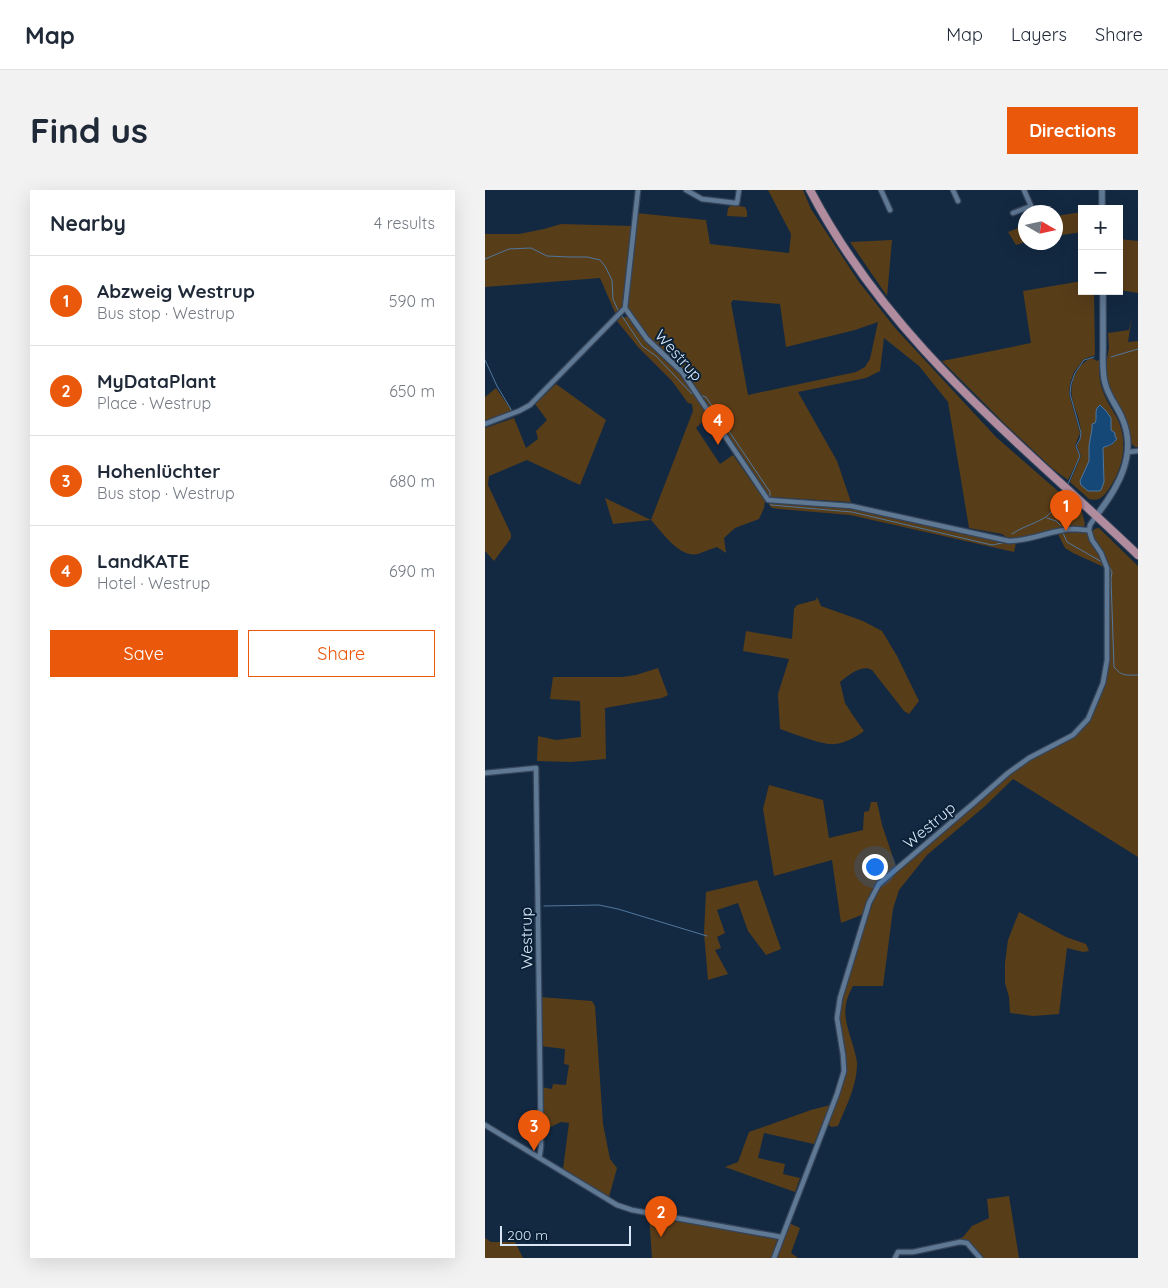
<!DOCTYPE html>
<html lang="en">
<head>
<meta charset="utf-8">
<style>
  :root { --surface:#fff; --page:#f2f2f3; --text:#1f2937; --muted:#747a83; --line:#e0e1e3; --accent:#ea580c }
  body { margin:0; font-family:Quicksand,sans-serif; background:var(--page); color:var(--text) }
  .controls { position:absolute; right:15px; top:15px; display:grid; overflow:hidden; border-radius:0px; box-shadow:0 5px 20px #0002 }
  .controls button { width:45px; height:45px; display:grid; place-items:center; padding:0; border:0; border-bottom:1px solid var(--line); background:var(--surface); color:var(--text); font:25px sans-serif }
  .compass { position:absolute; left:533px; top:15px; width:45px; height:45px; border-radius:50%; background:var(--surface); box-shadow:0 5px 20px #0002; rotate:99deg }
  .scale { position:absolute; left:15px; bottom:12px; width:131px; box-sizing:border-box; padding-left:5px; border:2px solid #d8e6f6; border-top:0; font-size:14px; line-height:18px; white-space:nowrap; color:#d8e6f6; -webkit-text-stroke:4px #092036; paint-order:stroke }
  .you { position:absolute; left:389px; top:676px; width:18px; height:18px; margin:-12px; border:4px solid #fff; border-radius:50%; background:#1a73e8; box-shadow:0 0 0 8px #1a73e833 }
  .badge { display:grid; place-items:center; width:32px; height:32px; border-radius:50%; background:var(--accent); color:#fff; font-size:16px; font-weight:700 }
  .pin { position:absolute; translate:-50% -41px; filter:drop-shadow(0 1px 2px #0008) }
  .pin::after { content:''; position:absolute; top:26px; width:18px; height:15px; background:inherit; clip-path:polygon(0 0,100% 0,50% 100%) }
  .list { margin:0; padding:0; list-style:none }
  h2 { display:flex; justify-content:space-between; align-items:center; height:65px; margin:0; padding:0 20px; font-size:21px }
  h2 small { font-size:16px; font-weight:400; color:var(--muted) }
  .list li { display:grid; grid-template-columns:32px 1fr auto; gap:15px; align-items:center; box-sizing:border-box; height:90px; padding:0 20px; border-top:1px solid var(--line) }
  .list b { display:block; font-size:19px; white-space:nowrap }
  .list p { margin:0; font-size:16px; white-space:nowrap; color:var(--muted) }
  .list em { font-size:16px; font-style:normal; color:var(--muted) }
  .actions { display:flex; gap:10px; padding:15px 20px }
  .actions a { flex:1; padding:11px 0; border:1px solid var(--accent); border-radius:0px; text-align:center; font-size:18px; color:var(--accent) }
  .actions .main { background:var(--accent); color:#fff }
  .map { position:relative; flex:none; width:653px; height:1068px; overflow:hidden; border-radius:0px }
  header { display:flex; align-items:center; gap:30px; box-sizing:border-box; height:70px; padding:0 25px; background:var(--surface); border-bottom:1px solid var(--line) }
  header strong { font-size:24px }
  nav { display:flex; gap:28px; margin-inline-start:auto; font-size:18px }
  .intro { display:flex; align-items:center; justify-content:space-between; box-sizing:border-box; height:120px; padding:0 30px }
  h1 { margin:0; font-size:35px }
  .button { padding:12px 22px; border-radius:0px; background:var(--accent); color:#fff; font-size:18px; font-weight:700 }
  main { display:flex; gap:30px; padding:0 30px }
  aside { flex:1; background:var(--surface); border-radius:0px; box-shadow:0 5px 20px #0002 }
  .map>svg:first-child { display:block }
  .green { fill:#583d19; fill-rule:evenodd }
  .water { fill:#154777; stroke:#50779d }
  .lines { fill:none; stroke-linecap:round; stroke-linejoin:round }
  .stream { stroke:#50779d; stroke-width:1 }
  .minor-casing { stroke:#344459; stroke-width:7 }
  .tertiary-casing { stroke:#344459; stroke-width:8 }
  .primary-casing { stroke:#344459; stroke-width:10 }
  .minor { stroke:#5f7894; stroke-width:4.5 }
  .tertiary { stroke:#5f7894; stroke-width:5.5 }
  .primary { stroke:#b18c9e; stroke-width:8 }
  .labels { text-anchor:middle; dominant-baseline:central; stroke-width:4; stroke-linejoin:round; paint-order:stroke }
  .street-label { font-size:16px; fill:#d8e6f6; stroke:#092036 }
</style>
</head>
<body>
<header>
<strong>Map</strong>
<nav><a>Map</a><a>Layers</a><a>Share</a></nav>
</header>
<div class="intro"><h1>Find us</h1><a class="button">Directions</a></div>
<main>
<aside>
<h2>Nearby<small>4 results</small></h2>
<ul class="list">
<li><span class="badge">1</span><div><b>Abzweig Westrup</b><p>Bus stop · Westrup</p></div><em>590 m</em></li>
<li><span class="badge">2</span><div><b>MyDataPlant</b><p>Place · Westrup</p></div><em>650 m</em></li>
<li><span class="badge">3</span><div><b>Hohenlüchter</b><p>Bus stop · Westrup</p></div><em>680 m</em></li>
<li><span class="badge">4</span><div><b>LandKATE</b><p>Hotel · Westrup</p></div><em>690 m</em></li>
</ul>
<div class="actions"><a class="main">Save</a><a>Share</a></div>
</aside>
<div class="map">
<svg width="653" height="1068" viewBox="0 0 653 1068">
  <rect width="100%" height="100%" fill="#132941"/>
  <path class="green" d="M283,0H318L326,19L374,92L411,139L511,247L597,322L600,334L598,338L535,349H524L517,344L484,338L463,212L434,176L399,148L395,181L381,188L313,202L352,271L366,312L284,307L199,182L156,140L144,121L142,115L151,23L221,30L225,54L304,63L306,44ZM248,110L295,114L301,157L370,140L393,132L385,169L380,177L371,182L263,205L246,113Z
    M247,15L260,17L262,21V27L242,26L243,18Z
    M597,22V42L571,46V26Z
    M76,34L147,36L138,117L131,125L115,88L0,97V44H34L59,39Z
    M540,35V52L531,55L523,42Z
    M634,49L653,51V103L634,100Z
    M407,50L402,106L365,52Z
    M597,91V101H609L610,165L599,169L589,182L585,193L584,204L595,243L590,256L595,266L583,290L568,279L520,234L457,171L546,153L538,101Z
    M647,126L643,152L653,151V257H650L645,252L640,230L625,199L620,180L624,158L623,143L644,140Z
    M136,127H143L152,141L196,184L211,206L223,226L211,238L235,274L248,265L280,311L279,318L274,329L250,338L239,348L241,363L232,357C225,359 219,362 213,364C194,368 178,343 166,330L128,334L120,308L166,330L208,221L207,214L203,213L187,191L153,157L132,131Z
    M606,168L611,170V171L614,170C614,182 614,193 619,204C622,213 628,220 632,228C643,250 639,276 625,297C620,305 615,312 604,309L585,292L596,266L592,256C594,252 597,247 596,241C594,219 580,209 590,185C594,177 598,172 606,168ZM615,215L621,221L626,230V240C630,243 630,247 630,252L625,256L619,257L618,259L619,288L617,297L604,301L595,291L604,271V256L607,239V234L610,233C613,227 608,219 615,215Z
    M71,194L121,230L95,295L42,270L4,286L3,295L26,344V348L9,371L0,361V238L29,228L41,258L53,249L51,241L62,230L50,214Z
    M11,198L27,221L0,232V207Z
    M284,311L366,316L531,353L529,362L365,325L294,319L287,318L284,315Z
    M614,338L653,376V667L528,589L499,617L442,665L414,700L408,719L398,796H368C354,821 362,834 369,859C370,864 372,869 372,874C372,896 361,916 353,936L346,937L342,933L360,880L352,828L356,808L382,727L396,693L523,585L545,569L590,545L605,530L620,493L623,378L608,349L607,343L609,339Z
    M590,340L599,341L603,345L605,351L614,363L621,378L588,363L580,358L573,344Z
    M332,407L336,416L378,431L397,441L412,466L434,511L424,524L419,521L387,480C376,474 363,486 355,492L360,513L369,527L379,541C371,547 360,553 350,554C339,556 307,543 295,539L293,504L304,469L258,461L261,441L307,449L309,419L312,415L331,410Z
    M173,478L183,505L177,508L120,518L121,569L86,572L52,571L53,546L71,550L96,547L95,511L65,509L68,487H137L151,485Z
    M284,595L338,610L344,648L378,640L379,622L384,621L386,612H392L397,635L411,676L393,690L379,724L356,733L347,670L289,686L278,619Z
    M272,690L296,759L281,765L263,741L253,713L232,720L240,743L232,747L236,758L230,760L243,784L223,790L219,743L221,702Z
    M534,722L581,747L601,754L604,761L598,762L582,758L574,824L548,826L525,823L524,807L520,793V773L523,750Z
    M55,807L107,811L110,816L118,934L125,969L132,978L124,1007L78,979L84,933L76,932L57,941L56,897L67,899L68,894L81,895L84,875L79,874L80,859L55,856Z
    M345,915L329,954L279,943L273,968L300,974L298,984L315,988L310,1002L240,977L253,972L264,942L326,920Z
    M524,1006L534,1068H496L482,1051L471,1050L478,1047L487,1036L504,1028L502,1009Z
    M164,1025L293,1048L286,1068H167Z
    M304,1033L315,1038L306,1063L313,1068H291Z
    M0,1048L6,1052H30L38,1068H0Z"/>
  <path class="water" d="M615,215L621,221L626,228V240L630,243V247L632,248C630,253 624,256 619,257L618,258L619,292L616,300L614,301H603L596,295L595,291L604,271V256L607,239V234L610,233C613,227 608,220 615,215Z"/>
  <g class="lines">
    <path class="stream" d="M0,69L24,59L46,58L62,66L85,67H102L115,70L120,76L127,90L128,109L133,120
      M137,126L157,156L171,166L206,203L209,204
      M626,167L653,159
      M0,170L12,196L27,221
      M214,205L221,207L285,302V309
      M583,294L595,266L591,256L595,249L596,243L585,204L586,194L590,183L599,170L609,167
      M286,312V315L367,322L507,355L517,353
      M562,328L571,331L576,336
      M578,343L582,352L617,372
      M527,344C539,336 547,335 559,328C566,325 576,308 580,300
      M624,376L627,382L626,389L629,477C637,487 642,485 653,485
      M59,716L114,715L133,719L222,746"/>
    <g class="minor-casing">
      <path id="minor" d="M201,0L217,9L251,13H252L254,0
        M396,0L405,20
        M468,0L473,11
        M528,23L546,16L539,0
        M140,118L162,149L197,182L283,310L366,316L524,351C546,351 566,340 588,339C593,339 598,340 604,340
        M140,118L153,0
        M0,234L34,221L45,215L140,118
        M643,262L653,261
        M0,583L51,578L56,956L55,964L54,967
        M0,935L132,1015L147,1020L296,1047
        M289,1068L352,904L359,881L358,865L352,828L355,808L384,713L394,694L490,612L523,583L544,568L588,545L603,529L618,493L622,470V378L616,363L607,350L604,340L605,335L611,326
        M410,1068L413,1062H428L475,1052L482,1053L495,1068"/>
    </g>
    <g class="tertiary-casing">
      <path id="tertiary" d="M617,0V19
        M611,326C633,298 653,264 637,228C632,216 623,206 620,193C617,182 618,170 618,159C618,140 618,120 618,101"/>
    </g>
    <g class="primary-casing">
      <path id="primary" d="M325,0C405,153 532,249 653,365"/>
    </g>
    <use href="#minor" class="minor"/>
    <use href="#tertiary" class="tertiary"/>
    <use href="#primary" class="primary"/>
  </g>
  <g class="labels">
    <g class="street-label">
      <text transform="translate(194 165) rotate(48)">Westrup</text>
      <text transform="translate(444 635) rotate(-40)">Westrup</text>
      <text transform="translate(41 748) rotate(-91)">Westrup</text>
    </g>
  </g>
</svg>
<div class="controls">
<button>+</button>
<button>−</button>
</div>
<svg class="compass" viewBox="-18 -18 36 36"><path d="M0-13l5 13h-10z" fill="#e53935"/><path d="M0 13l5-13h-10z" fill="#747a83"/></svg>
<div class="scale">200 m</div>
<div class="you"></div>
<div class="pin badge" style="left:581px;top:341px">1</div>
<div class="pin badge" style="left:176px;top:1047px">2</div>
<div class="pin badge" style="left:49px;top:961px">3</div>
<div class="pin badge" style="left:233px;top:255px">4</div>
</div>
</main>
</body>
</html>
